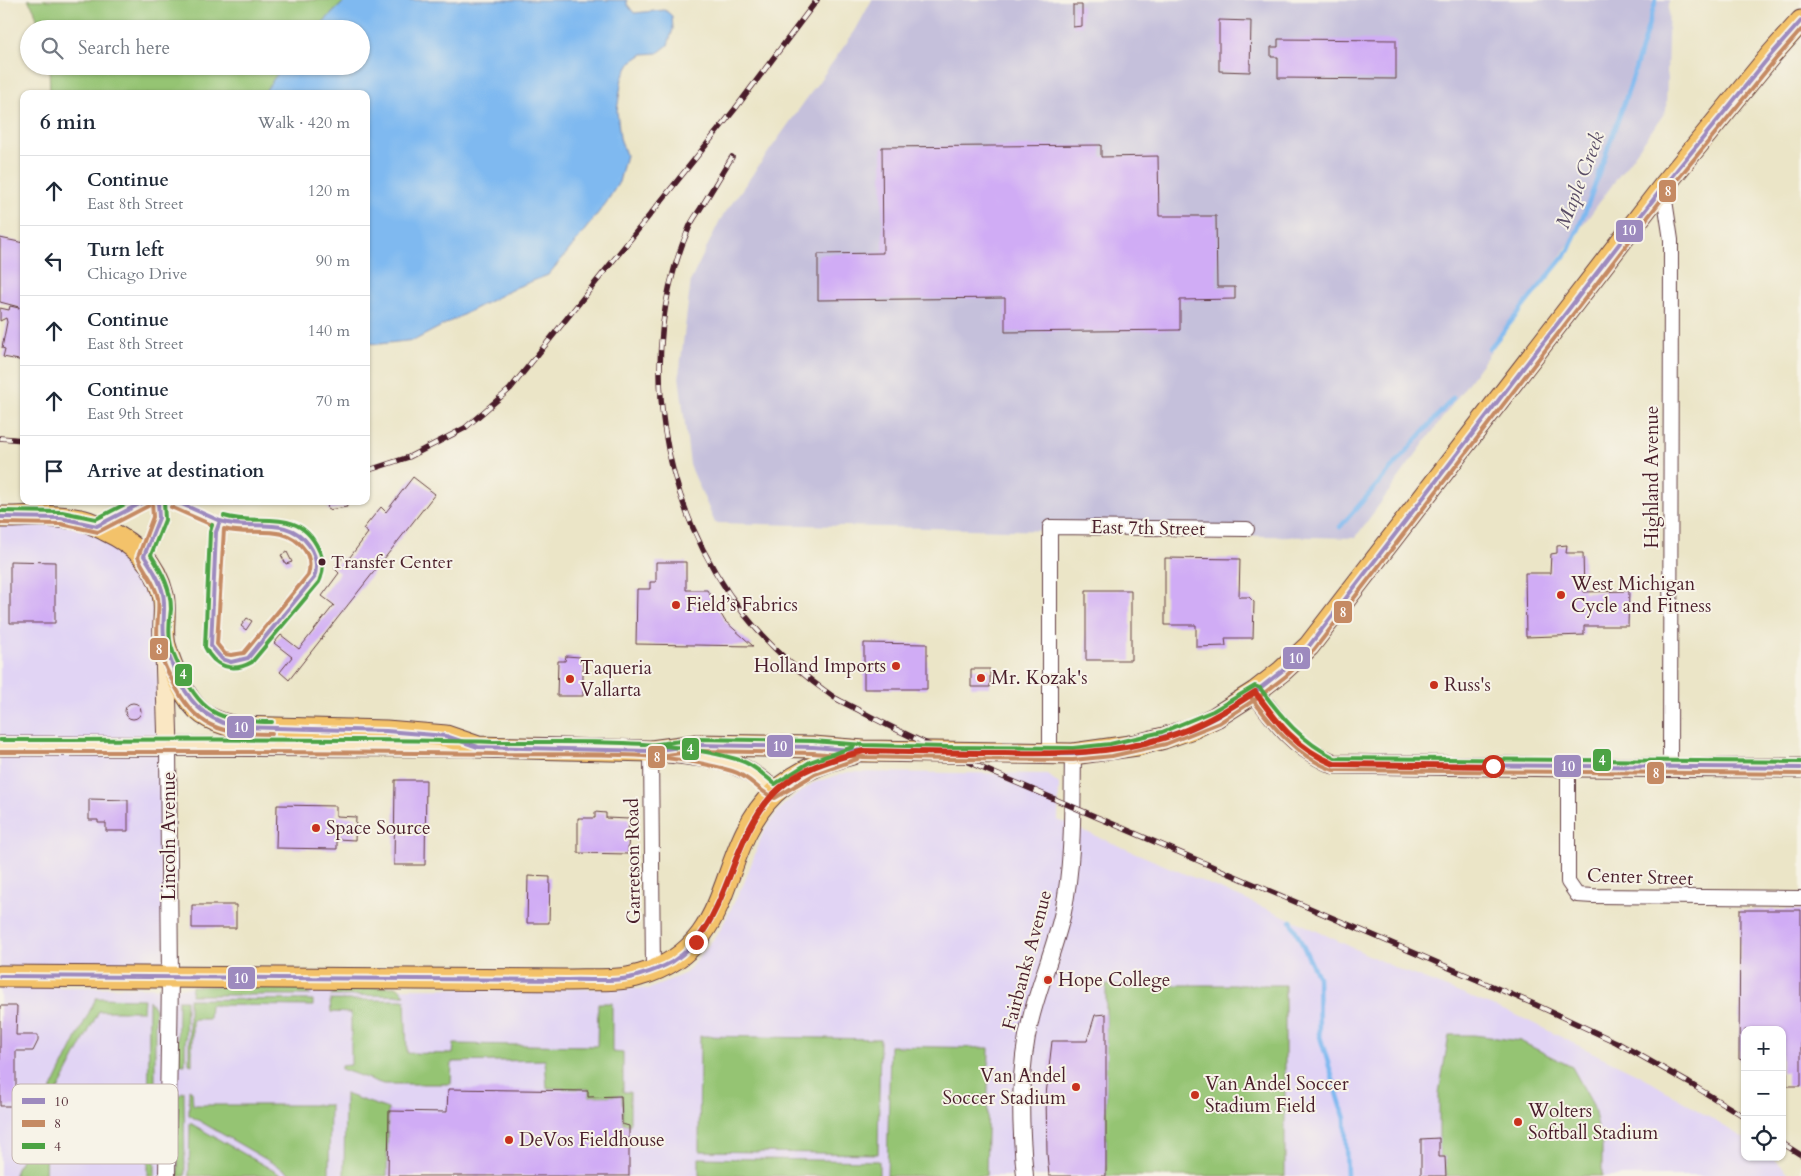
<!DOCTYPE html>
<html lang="en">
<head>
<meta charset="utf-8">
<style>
  :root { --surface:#fff; --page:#f6f6f7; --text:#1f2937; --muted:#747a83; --line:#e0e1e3 }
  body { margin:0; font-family:Cardo,serif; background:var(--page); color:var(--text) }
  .controls { position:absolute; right:15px; bottom:15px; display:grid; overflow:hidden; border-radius:10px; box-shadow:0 1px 4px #0004 }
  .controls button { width:45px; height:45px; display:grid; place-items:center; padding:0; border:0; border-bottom:1px solid var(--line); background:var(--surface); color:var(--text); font:25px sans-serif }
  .stop { position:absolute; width:15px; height:15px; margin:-11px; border:4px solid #c8321e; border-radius:50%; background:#fff }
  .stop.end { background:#c8321e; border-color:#fff; box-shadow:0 1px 5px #0008 }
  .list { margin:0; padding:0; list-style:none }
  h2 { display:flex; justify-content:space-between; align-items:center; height:65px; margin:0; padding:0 20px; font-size:21px }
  h2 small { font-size:16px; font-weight:400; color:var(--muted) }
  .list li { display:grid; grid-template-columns:32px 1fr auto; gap:15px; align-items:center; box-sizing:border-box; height:70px; padding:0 20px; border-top:1px solid var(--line) }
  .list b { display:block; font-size:19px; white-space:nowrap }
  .list p { margin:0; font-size:16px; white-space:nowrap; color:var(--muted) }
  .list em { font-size:16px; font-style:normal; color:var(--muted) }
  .icon { flex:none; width:28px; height:28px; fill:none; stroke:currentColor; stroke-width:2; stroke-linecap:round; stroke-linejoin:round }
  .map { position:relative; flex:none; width:1801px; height:1176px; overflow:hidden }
  .search { position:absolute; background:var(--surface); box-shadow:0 1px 4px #0004; left:20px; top:20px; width:350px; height:55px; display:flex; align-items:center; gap:12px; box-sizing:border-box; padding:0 18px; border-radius:28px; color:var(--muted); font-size:19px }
  .panel { position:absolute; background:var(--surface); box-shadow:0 1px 4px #0004; left:20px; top:90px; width:350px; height:415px; border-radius:10px }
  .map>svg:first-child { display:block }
  .built { fill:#e1d4f4 }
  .industrial { fill:#c5c0db }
  .green { fill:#95c473; stroke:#70724f }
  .water { fill:#7fb9f0; stroke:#646c8e }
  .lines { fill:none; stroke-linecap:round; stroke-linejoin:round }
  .stream { stroke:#7fb9f0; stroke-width:4.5 }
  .building { fill:#d0acf5 }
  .minor-casing { stroke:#623d42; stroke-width:16 }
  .tertiary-casing { stroke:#623d42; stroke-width:18 }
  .secondary-casing { stroke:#623d42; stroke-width:21 }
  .primary-casing { stroke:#623d42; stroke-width:23 }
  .minor { stroke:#fff; stroke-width:14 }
  .tertiary { stroke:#fff; stroke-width:16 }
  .secondary { stroke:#fae7c3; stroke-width:19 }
  .primary { stroke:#f3c26a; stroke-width:21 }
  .rail-casing { stroke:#4a1f2b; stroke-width:5.5 }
  .rail { stroke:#f7f3e8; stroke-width:4; stroke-dasharray:11; stroke-linecap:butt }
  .bus-1-casing { stroke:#f7f3e8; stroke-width:8 }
  .bus-2-casing { stroke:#f7f3e8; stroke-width:8 }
  .bus-3-casing { stroke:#f7f3e8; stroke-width:8 }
  .bus-1 { stroke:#9d8abe; stroke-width:4 }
  .bus-2 { stroke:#c58a63; stroke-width:4 }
  .bus-3 { stroke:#4ca344; stroke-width:4 }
  .route { stroke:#c8321e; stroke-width:6 }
  .bus-dot { fill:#4a1f2b; stroke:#f7f3e8; stroke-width:2 }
  .poi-dot { fill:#c8321e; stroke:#f7f3e8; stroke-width:2 }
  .labels { text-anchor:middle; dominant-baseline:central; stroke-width:4; stroke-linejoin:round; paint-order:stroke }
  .bus-label { font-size:18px; fill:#4a1f2b; stroke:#f7f3e8; text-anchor:start }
  .street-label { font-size:19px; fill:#4a1f2b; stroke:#f7f3e8 }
  .poi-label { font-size:19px; fill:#4a1f2b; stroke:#f7f3e8; text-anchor:start }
  .water-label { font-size:20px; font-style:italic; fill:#5a4d66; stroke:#f7f3e8 }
  .key { fill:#f7f3e8; stroke:#c3b3af; stroke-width:1 }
  .key-label { font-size:14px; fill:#4a1f2b }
  .line-badge { stroke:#f7f3e8; stroke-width:2 }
  .badge-label { font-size:14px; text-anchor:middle; font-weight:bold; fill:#fff }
</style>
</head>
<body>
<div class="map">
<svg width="1801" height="1176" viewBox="0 0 1801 1176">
  <rect width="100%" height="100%" fill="#f7f3e8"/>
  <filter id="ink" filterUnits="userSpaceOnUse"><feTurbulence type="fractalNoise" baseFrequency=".02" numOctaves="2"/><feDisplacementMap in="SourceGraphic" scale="10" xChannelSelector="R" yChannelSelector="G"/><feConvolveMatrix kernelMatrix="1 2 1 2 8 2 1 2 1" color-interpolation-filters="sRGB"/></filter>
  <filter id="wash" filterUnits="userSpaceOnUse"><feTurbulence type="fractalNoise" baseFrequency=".0096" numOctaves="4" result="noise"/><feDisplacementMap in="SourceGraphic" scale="20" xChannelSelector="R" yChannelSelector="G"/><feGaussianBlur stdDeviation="1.12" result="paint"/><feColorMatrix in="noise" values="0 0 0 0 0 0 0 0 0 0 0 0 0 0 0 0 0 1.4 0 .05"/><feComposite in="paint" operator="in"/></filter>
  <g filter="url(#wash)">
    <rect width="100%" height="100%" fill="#ebe5c7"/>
    <path class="built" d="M0,517L82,520L154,572L170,978L0,976Z
      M848,772L1047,774L1059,784L1058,820L1300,923L1398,969L1516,1015L1641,1076L1745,1139V1157H1772L1792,1176H0V987L649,989L686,973L719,932L744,883L764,830L784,804L813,783Z"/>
    <path class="industrial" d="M872,0H1669L1666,111L1355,538L715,523L690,465L679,375L691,280L720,220L855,31Z"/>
    <path class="green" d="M28,0H346L316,29H40L34,9Z
      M49,66H283L263,94H50Z
      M1106,985H1285V1176H1106Z
      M192,986L300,987L311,995H191Z
      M340,987H398L405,995L330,996Z
      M96,998L144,999L143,1011H99L47,1111L45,1176H14L41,1111Z
      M189,999L313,1000V1006L210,1005L209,1019H192V1065L189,1064Z
      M149,1000L155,1009V1176H148Z
      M178,1000H186L185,1065L177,1064Z
      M330,1000H405L407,1053L453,1054L454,1044L597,1046L598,1003H612V1052L623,1053V1092H630V1125L623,1123L622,1096H589V1089L547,1088L545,1060L452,1062L451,1084H383L341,1069V1066L351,1065V1013L331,1012Z
      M1449,1035H1474L1520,1041L1572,1067L1593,1105L1602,1144V1176H1446L1445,1157H1439V1093Z
      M700,1036L880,1039L878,1154L699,1151Z
      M890,1046L989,1048L986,1176H887Z
      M189,1089L192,1091L193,1105H330L329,1176H295L189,1115Z
      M184,1091L185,1176H178L177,1096Z
      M345,1094L388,1109L387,1176H344Z
      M190,1123L283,1176H189Z
      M699,1158L879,1161V1176H699Z"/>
    <path class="water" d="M346,0H627V4L634,13L665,10L672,16L673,29L668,45L658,53L643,54L631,62L622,78L617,111L620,138L626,155L619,182L606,203L566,254L548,275L517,287L474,309L415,340L379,344L366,343V94H263L283,66H361V29H316Z"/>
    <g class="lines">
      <path class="stream" d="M1489,349L1569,250L1587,207L1630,86L1656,0
        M1340,527L1453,398
        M1291,921L1318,977L1319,1033L1345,1119L1347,1176"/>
    </g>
    <g id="blocks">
      <path class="building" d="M1073,5H1082V26L1073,27Z
        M1219,20L1251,21L1250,72L1219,71Z
        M1278,39L1396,40V79L1278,78V57H1271V47H1278Z
        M1101,145V157L1158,156L1159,216H1216L1217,287H1235V299L1180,300V330L1005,332V298L818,300V254L883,253L882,147Z
        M0,238L24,243V361L3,357L5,349L2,348L7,322L6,318L0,321V308L9,310L10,306L19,308V307L0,302Z
        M413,477L435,494L289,680L280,672L292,657L274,643L281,635L299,649L334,605L322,596L339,573L334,568L343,557L347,561L368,533L363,529L381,507L386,512Z
        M346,501L347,507L328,510L327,502Z
        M1567,545L1566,553H1583L1584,592L1629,591L1628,626H1584V635L1526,637L1525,573H1550L1551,554L1557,553V546Z
        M287,552L292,562L286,564L281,555Z
        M1165,558L1240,559L1239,597H1249L1254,602L1253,638H1225L1226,646L1196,647V625H1165Z
        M10,561L55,562V623H10Z
        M656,562H686V590H707L725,621L753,646L636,644L637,589H650V582H656Z
        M1086,590H1131V660H1086Z
        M247,618L252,621L246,630L241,626Z
        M864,643L927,644V689H864Z
        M566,656L580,657V661L583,662V696H557L558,661H565Z
        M971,669H990V687H971Z
        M125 711a8 8 0 1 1 16 0a8 8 0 1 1-16 0Z
        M395,780H426L425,865H394Z
        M89,799L128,800V831H106V823H98V820H89Z
        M277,805L336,806V816L356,817L355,840L337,839V849L276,848Z
        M595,812L606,813V818L629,819L628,854L578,853V818H595Z
        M528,876L550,877L549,923H527Z
        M192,905H236V928H192Z
        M1740,910H1801V1086H1787V1072H1782V1030H1745V1061L1739,1059Z
        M0,1006H17L16,1035H38V1041L33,1051H16V1106H0Z
        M1106,1014V1176H1049L1047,1153L1046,1095L1052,1041H1087L1095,1015Z
        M448,1089L588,1091V1097L621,1096L622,1124L629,1126V1176H388L389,1111L447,1112Z
        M1439,1138V1157H1445L1446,1176H1421V1139Z"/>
    </g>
  </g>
  <g filter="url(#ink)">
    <use href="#blocks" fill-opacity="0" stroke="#623d42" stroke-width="1"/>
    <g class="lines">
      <g class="minor-casing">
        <path id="minor" d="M1663,187L1671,240L1670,767
          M651,751L653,971
          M1050,754V527L1247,529
          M1568,767V882L1577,895L1593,896L1801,898"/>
      </g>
      <g class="tertiary-casing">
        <path id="tertiary" d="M167,1176L170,978L168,747
          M1025,1176C1020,1124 1018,1069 1031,1018C1040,982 1055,948 1063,912C1074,860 1072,807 1073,754"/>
      </g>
      <g class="secondary-casing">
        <path id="secondary" d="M165,653L168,747
          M1255,692C1279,725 1296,748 1334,764L1568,767L1801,768
          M0,746L471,747
          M667,753C687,755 722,758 740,767C753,773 764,782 775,792"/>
      </g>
      <g class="primary-casing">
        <path id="primary" d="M0,517C26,517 54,514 80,520C89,521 97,526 105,530C135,544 155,562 163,595C167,611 161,629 165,645C171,666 185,701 203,714C213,721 223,724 235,727L386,731L446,736L478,747L651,751L696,745L764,746L813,747L864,751L1073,754L1137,745L1164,738L1193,728L1216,717L1255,692L1282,671L1309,646L1663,187L1770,56L1801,21
          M0,976L568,980C591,979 618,982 640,975C739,947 714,851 774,793C795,773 824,761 852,754"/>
      </g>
      <use href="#minor" class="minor"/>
      <use href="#tertiary" class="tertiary"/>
      <use href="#secondary" class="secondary"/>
      <use href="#primary" class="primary"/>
      <g class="rail-casing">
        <path id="rail" d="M732,157C722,173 712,190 702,206C698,213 692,220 689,228C634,354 660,507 744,614C769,646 802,675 835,698C844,703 853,707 862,712C890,727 918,740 947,753L1534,1004L1616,1042L1689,1083L1745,1117
          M0,438L24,440
          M366,471L409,457L465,428L510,389L735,109L817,0
          M1782,1143L1801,1155"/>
      </g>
      <use href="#rail" class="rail"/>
      <g class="bus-1-casing">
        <path id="bus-1" d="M158,501L159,518L144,556C152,568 160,580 163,594C166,607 162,622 164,636C165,648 170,658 174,669C188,701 201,717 235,727L386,731L446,736L478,747L651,751L696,745L813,747L864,751L1073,754L1137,745L1193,728L1216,717L1255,692L1282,671L1309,646L1663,187L1770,56L1801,21
          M175,501L220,521
          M0,517L61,518L97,526L145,501
          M220,521C251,532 287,514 309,545C316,555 318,566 314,578L248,658L231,662L222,659L211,646L216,532Z
          M1334,764L1801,768
          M0,976L568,980C592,979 617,983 640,975C650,972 663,967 672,962C732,924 726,839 776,792C797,771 826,761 854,754"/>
      </g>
      <g class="bus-2-casing">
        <path id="bus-2" d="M152,501L153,517L138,557C144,571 155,582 158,598C160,613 155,629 158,644C160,657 166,669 172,680C195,729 221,734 272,734
          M171,507L212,525
          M0,523L61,524L98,532L148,506
          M224,529C251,537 285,522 304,549C310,557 311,565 308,575L244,653L231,655L225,654L217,644Z
          M1250,696C1273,727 1296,756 1333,770L1801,774
          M0,752C164,752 329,751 493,754C572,756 656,748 732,771C750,776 760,793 775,798L815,774L857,759
          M652,757L696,751L813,753L864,757L947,759L1073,760L1112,756L1166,744L1219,723L1259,697L1286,676L1314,650L1668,191L1775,60L1801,30"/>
      </g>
      <g class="bus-3-casing">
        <path id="bus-3" d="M164,501L165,520L151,555C162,572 171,589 171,609C170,619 168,629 170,640C171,651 177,662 182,672C203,718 225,721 272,722
          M0,511L62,512L96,519L131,501
          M212,525L210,532L205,647C214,667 233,673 252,662L319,582C324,571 324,559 318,548C298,506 259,527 224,516
          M0,740C164,740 328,738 493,742C573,743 657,737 736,759C751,763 763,774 775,784L810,762L853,747
          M650,745L696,739L813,741L864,745L947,747L1073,748L1110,744L1162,732L1213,711L1255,686L1260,688C1281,717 1302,742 1335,758L1801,762"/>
      </g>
      <use href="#bus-1" class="bus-1"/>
      <use href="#bus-2" class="bus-2"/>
      <use href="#bus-3" class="bus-3"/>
    </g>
  </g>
  <g class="lines" filter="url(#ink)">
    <path class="route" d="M696,942C713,919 723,894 733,867C761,792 786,770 864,751C911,752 958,753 1005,753C1059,754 1112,754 1164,738C1197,728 1226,711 1255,692C1279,725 1296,748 1334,764L1493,766"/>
  </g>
  <circle class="bus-dot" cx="322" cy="562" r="4.5"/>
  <g class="poi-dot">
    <circle cx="1561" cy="595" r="5"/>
    <circle cx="676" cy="605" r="5"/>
    <circle cx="896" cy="666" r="5"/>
    <circle cx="981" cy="678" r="5"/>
    <circle cx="570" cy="679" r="5"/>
    <circle cx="1434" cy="685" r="5"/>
    <circle cx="316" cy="828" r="5"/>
    <circle cx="1048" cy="980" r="5"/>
    <circle cx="1076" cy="1087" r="5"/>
    <circle cx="1195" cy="1095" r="5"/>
    <circle cx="1518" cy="1122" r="5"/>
    <circle cx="509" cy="1140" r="5"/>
  </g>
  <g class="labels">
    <g class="bus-label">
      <text x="331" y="562">Transfer Center</text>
    </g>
    <g class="street-label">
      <text transform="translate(1652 477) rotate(-90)">Highland Avenue</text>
      <text transform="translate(1148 528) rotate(1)">East 7th Street</text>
      <text transform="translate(169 836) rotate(-90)">Lincoln Avenue</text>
      <text transform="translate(633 861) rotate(-91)">Garretson Road</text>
      <text transform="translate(1640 877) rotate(2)">Center Street</text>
      <text transform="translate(1027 960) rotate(-75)">Fairbanks Avenue</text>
    </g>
    <g class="poi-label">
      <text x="1571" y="584">West Michigan<tspan x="1571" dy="22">Cycle and Fitness</tspan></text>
      <text x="686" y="605">Field’s Fabrics</text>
      <text x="886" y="666" text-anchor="end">Holland Imports</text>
      <text x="580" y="668">Taqueria<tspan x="580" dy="22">Vallarta</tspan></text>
      <text x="991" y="678">Mr. Kozak's</text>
      <text x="1444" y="685">Russ's</text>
      <text x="326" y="828">Space Source</text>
      <text x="1058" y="980">Hope College</text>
      <text x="1066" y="1076" text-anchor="end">Van Andel<tspan x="1066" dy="22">Soccer Stadium</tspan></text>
      <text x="1205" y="1084">Van Andel Soccer<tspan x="1205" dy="22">Stadium Field</tspan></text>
      <text x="1528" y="1111">Wolters<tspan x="1528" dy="22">Softball Stadium</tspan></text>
      <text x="519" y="1140">DeVos Fieldhouse</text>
    </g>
    <g class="water-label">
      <text transform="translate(1580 180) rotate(-69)">Maple Creek</text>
    </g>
  </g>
  <rect x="12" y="1084" width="166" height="80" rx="8" class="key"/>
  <rect x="22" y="1098" width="23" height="6" fill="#9d8abe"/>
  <rect x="22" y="1120" width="23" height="7" fill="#c58a63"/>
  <rect x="22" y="1143" width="23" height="6" fill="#4ca344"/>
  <g class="key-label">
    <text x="54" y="1106">10</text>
    <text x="54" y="1128">8</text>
    <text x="54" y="1151">4</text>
  </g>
  <g class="line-badge">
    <rect x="1658" y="179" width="19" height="24" rx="5" fill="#c58a63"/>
    <rect x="1615" y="219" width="29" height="24" rx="5" fill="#9d8abe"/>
    <rect x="1333" y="600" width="20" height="24" rx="5" fill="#c58a63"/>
    <rect x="149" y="637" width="20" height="24" rx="5" fill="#c58a63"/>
    <rect x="1282" y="646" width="29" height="24" rx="5" fill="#9d8abe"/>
    <rect x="174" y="663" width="19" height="24" rx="5" fill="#4ca344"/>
    <rect x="226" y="715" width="29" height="24" rx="5" fill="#9d8abe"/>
    <rect x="766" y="734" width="28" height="24" rx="5" fill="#9d8abe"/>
    <rect x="681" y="737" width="19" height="24" rx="5" fill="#4ca344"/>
    <rect x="647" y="745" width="19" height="24" rx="5" fill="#c58a63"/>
    <rect x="1592" y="748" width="20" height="24" rx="5" fill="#4ca344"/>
    <rect x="1553" y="754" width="29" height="24" rx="5" fill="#9d8abe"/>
    <rect x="1646" y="761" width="19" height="24" rx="5" fill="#c58a63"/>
    <rect x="227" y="966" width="29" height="24" rx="5" fill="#9d8abe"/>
  </g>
  <g class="badge-label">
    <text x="1668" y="196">8</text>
    <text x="1629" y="235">10</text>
    <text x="1343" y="617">8</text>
    <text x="159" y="654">8</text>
    <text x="1296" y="663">10</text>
    <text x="183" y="679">4</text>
    <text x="241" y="732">10</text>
    <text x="780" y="751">10</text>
    <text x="690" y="754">4</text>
    <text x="657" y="762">8</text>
    <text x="1602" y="765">4</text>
    <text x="1568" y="771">10</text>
    <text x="1656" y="778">8</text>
    <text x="241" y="983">10</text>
  </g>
</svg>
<div class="controls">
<button>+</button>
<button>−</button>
<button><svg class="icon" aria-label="locate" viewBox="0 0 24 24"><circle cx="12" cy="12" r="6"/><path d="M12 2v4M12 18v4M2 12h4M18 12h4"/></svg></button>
</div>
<div class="stop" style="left:1493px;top:766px"></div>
<div class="stop end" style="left:696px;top:942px"></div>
<div class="search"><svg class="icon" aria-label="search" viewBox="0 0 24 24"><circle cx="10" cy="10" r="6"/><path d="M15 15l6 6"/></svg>Search here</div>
<section class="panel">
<h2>6 min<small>Walk · 420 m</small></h2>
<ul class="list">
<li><svg class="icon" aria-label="ahead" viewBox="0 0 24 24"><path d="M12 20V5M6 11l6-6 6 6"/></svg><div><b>Continue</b><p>East 8th Street</p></div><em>120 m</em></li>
<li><svg class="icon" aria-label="left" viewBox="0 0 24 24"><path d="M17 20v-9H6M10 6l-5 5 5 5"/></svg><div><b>Turn left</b><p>Chicago Drive</p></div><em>90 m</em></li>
<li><svg class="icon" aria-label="ahead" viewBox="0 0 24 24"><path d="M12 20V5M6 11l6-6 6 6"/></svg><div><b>Continue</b><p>East 8th Street</p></div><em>140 m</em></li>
<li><svg class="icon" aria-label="ahead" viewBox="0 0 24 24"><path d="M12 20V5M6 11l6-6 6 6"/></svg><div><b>Continue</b><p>East 9th Street</p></div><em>70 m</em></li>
<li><svg class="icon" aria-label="arrive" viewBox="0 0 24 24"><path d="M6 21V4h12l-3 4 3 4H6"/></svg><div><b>Arrive at destination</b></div></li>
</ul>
</section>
</div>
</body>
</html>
